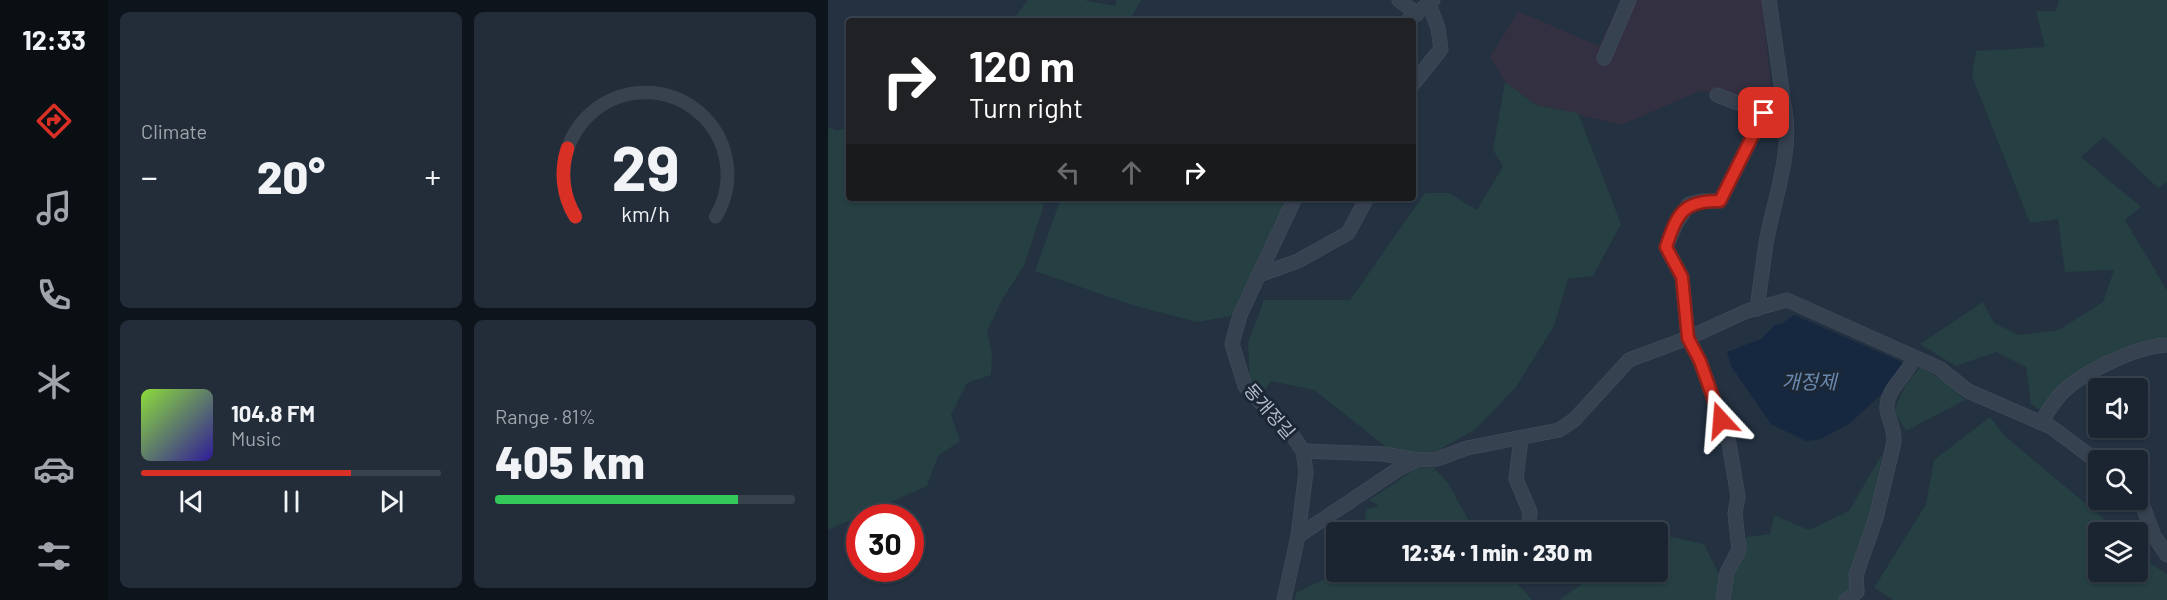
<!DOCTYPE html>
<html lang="en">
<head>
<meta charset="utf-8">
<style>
  :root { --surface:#1a2531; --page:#232d39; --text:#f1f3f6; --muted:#9fa5ab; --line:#38424d; --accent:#d93025 }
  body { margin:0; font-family:Barlow,"Noto Sans KR",sans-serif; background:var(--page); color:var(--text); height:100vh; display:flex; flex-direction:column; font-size:22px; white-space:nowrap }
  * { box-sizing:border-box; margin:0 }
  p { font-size:20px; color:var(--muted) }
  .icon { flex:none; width:33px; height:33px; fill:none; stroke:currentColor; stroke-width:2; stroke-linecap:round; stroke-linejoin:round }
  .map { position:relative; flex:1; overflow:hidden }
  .panel { display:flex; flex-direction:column; gap:12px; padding:12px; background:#0e141b; width:720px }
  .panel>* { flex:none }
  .hud { position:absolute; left:18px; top:18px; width:570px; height:183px; border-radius:6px; box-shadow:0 2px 4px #0004,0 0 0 2px var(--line); background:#202124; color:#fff; overflow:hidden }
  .fabs { position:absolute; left:1260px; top:378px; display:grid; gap:12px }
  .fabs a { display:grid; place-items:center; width:60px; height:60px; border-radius:6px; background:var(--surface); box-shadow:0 2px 4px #0004,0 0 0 2px var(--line); font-size:30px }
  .speed { position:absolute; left:18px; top:504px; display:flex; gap:12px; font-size:30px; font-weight:700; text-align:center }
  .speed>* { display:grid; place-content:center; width:78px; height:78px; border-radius:50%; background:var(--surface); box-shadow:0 2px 4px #0004,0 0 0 2px var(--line); line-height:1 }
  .speed .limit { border:9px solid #d22; background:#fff; color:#111 }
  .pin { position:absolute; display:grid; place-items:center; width:51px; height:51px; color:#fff; margin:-26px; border-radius:12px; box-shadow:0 3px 9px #0006 }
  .me { position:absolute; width:66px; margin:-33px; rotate:341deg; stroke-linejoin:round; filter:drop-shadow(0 0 4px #0008) }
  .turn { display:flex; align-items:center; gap:21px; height:126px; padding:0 24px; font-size:27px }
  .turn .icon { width:78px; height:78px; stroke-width:2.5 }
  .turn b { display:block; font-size:42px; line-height:51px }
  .lanes { display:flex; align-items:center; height:57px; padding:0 24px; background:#0003; justify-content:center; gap:30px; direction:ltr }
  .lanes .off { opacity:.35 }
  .big { font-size:45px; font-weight:800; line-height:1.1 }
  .panel .tile { flex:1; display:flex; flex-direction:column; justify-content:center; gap:9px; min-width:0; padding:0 21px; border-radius:9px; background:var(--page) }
  .panel .dial { align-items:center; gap:0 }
  .dial svg { height:156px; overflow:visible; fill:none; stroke:var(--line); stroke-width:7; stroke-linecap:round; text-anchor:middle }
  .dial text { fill:var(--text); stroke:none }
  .song { display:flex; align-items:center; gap:18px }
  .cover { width:72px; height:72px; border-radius:9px; background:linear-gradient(135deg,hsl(90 70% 55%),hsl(250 70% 35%)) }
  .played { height:6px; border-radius:3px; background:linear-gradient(90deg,var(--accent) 70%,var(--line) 70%) }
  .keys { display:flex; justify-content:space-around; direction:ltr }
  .heat { display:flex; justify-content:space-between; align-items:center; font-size:33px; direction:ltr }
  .charge { height:9px; border-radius:4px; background:linear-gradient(90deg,#34c759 81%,var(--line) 0) }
  .panel .tiles { flex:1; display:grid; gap:12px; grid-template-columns:repeat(2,1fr) }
  .trip { position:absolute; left:498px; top:522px; width:342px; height:60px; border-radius:6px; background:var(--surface); box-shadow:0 2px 4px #0004,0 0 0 2px var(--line); font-weight:800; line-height:60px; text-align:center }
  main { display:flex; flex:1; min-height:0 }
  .dock { display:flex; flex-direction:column; width:108px; justify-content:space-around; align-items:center; background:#0a0f14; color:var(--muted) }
  .dock .icon { width:42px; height:42px }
  .dock .on { color:var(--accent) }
  .dock b { font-size:27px; color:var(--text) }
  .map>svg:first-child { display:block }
  .medical { fill:#323041 }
  .green { fill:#253f42 }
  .water { fill:#152840 }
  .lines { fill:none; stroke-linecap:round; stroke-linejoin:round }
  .minor-casing { stroke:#444e5d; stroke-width:15 }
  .minor { stroke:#374251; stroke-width:14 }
  .route-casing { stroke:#8d1f18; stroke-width:15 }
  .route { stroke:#d93025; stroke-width:10 }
  .labels { text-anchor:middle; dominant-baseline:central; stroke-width:6; stroke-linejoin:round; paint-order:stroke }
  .street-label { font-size:18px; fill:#b4bdcb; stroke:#1c2736 }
  .water-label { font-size:20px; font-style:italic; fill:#6a88ad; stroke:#1c2736 }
</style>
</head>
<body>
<main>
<nav class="dock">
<b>12:33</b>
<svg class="icon on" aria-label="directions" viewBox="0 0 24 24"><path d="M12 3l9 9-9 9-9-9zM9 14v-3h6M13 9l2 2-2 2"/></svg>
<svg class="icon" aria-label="music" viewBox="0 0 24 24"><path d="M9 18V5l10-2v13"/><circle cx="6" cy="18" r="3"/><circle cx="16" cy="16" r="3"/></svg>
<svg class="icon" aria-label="phone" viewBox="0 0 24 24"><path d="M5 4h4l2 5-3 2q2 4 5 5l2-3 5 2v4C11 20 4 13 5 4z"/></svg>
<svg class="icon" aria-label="climate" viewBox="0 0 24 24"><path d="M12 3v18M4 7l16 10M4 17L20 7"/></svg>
<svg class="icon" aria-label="car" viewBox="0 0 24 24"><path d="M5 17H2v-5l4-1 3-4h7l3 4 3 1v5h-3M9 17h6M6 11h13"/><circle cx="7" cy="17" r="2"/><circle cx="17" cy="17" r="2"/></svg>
<svg class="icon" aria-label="filters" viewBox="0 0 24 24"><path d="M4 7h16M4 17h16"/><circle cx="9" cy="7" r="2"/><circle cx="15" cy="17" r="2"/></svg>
</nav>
<section class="panel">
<div class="tiles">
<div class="tile"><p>Climate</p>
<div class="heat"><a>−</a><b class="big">20°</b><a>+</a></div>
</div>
<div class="tile dial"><svg viewBox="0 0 100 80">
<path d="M14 69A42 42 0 1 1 86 69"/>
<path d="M14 69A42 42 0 0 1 10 34" stroke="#d93025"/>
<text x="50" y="56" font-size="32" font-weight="700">29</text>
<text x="50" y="72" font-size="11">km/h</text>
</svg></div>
<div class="tile">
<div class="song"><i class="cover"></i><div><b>104.8 FM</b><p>Music</p></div></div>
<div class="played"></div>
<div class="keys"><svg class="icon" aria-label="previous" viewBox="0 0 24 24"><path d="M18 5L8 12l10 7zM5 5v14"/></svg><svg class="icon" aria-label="pause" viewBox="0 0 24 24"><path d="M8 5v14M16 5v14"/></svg><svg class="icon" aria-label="next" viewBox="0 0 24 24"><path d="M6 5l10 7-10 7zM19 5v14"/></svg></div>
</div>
<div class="tile"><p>Range · 81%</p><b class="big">405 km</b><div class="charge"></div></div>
</div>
</section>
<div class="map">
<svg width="1339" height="600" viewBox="0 0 1339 600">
  <rect width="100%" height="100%" fill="#233141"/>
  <path class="medical" d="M793,0H934L945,104L872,91L794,125L708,105L677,82L662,57L690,11L771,46Z"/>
  <g class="green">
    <path d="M200,0H256L287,6L288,0H313L301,21H184Z"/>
    <path d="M1231,0H1339V182L1330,188L1276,137L1253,157L1313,207L1297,220L1339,290V338L1298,349L1213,411L1203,404L1198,367L1168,352L1128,366L1092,344L1155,302L1166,323L1191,335L1231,330L1275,302L1286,270L1237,272L1230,219L1202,223L1144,76L1148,51L1217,47L1208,11H1228Z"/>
    <path d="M677,82L708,105L750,113L793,224L765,276L740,279L726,326L688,387L648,429L609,451L567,454L486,390L443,381L437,390L422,384L420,343L436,300H522L597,193H621L649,210L675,166L665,150Z"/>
    <path d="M21,126V198H215V208L196,266L175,298L159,331L164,353L163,375L139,383L123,415L132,441L110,456L99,486L0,530V127L9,131Z"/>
    <path d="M233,198H455V209L403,316L369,322L304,305L207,271Z"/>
    <path d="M1092,367L1118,382L1137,400L1078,431L1066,411L1076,388Z"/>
    <path d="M1162,417L1178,437L1287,528L1289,532H1270V572H1310V563L1323,564L1339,574V600H1066L1046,588L1098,504L1106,460Z"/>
    <path d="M1054,454L1036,577L1015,600H731L771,572H830V534L876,544L892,576L919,537L942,534L946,515L981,530L1021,511Z"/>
    <path d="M605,467L620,483L647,532H536L538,509L552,506L541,500L587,469Z"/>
    <path d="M512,572L522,580L534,572H679L704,600H466L469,592Z"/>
  </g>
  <path class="water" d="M966,315L1078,364L1059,389L1022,423L993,439L978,441L943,424L903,366L899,352L933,339L947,325L953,324Z"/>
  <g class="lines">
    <defs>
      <g id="minor">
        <path d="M571,0L589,14"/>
        <path d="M579,21L605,0"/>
        <path d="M776,58L801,0"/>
        <path d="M585,84L613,49L610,28L601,4"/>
        <path d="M889,95L936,113L956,105L941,0"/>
        <path d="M431,275L470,261L520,233L539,198"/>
        <path d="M929,309C932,287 935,265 938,243C946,199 966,149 956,105"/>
        <path d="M1213,422C1219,413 1225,403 1232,395C1252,373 1309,346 1339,345"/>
        <path d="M693,439L688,479L702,512L700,530"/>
        <path d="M475,451L555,454L589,460"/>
        <path d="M1310,493L1326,536L1339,555"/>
        <path d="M470,536L572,468L589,460L609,459L639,448L731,430L746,420L801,360L860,338L854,277L838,247L849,222L861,204L873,201H892L936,113"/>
        <path d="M456,600L470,536L478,472L475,451L465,436L417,386L404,344L412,315L467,198"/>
        <path d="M895,600L899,572L911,550L907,513L910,497L901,443L872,361L860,338L919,311L959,300L1111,368L1140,391L1223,427L1270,462"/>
        <path d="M1018,600L1029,592L1028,575L1048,518L1066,442C1067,426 1058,417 1059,406C1060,387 1080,375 1086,357"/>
      </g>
    </defs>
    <use href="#minor" class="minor-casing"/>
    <use href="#minor" class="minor"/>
  </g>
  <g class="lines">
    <defs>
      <path id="route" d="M893,420L872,361L860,338L854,277L838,247C849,214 855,200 892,201L936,113"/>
    </defs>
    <use href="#route" class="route-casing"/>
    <use href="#route" class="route"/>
  </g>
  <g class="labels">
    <g class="street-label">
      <text transform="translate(442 411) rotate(49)">동개정길</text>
    </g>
    <g class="water-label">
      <text x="981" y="381">개정제</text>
    </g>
  </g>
</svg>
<div class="fabs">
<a><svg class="icon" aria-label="sound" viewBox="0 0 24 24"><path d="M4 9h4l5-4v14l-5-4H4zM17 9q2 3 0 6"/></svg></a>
<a><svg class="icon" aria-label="search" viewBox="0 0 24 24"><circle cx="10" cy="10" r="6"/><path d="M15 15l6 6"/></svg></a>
<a><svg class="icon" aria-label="layers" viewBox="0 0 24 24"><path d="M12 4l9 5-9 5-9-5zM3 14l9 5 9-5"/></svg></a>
</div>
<div class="speed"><div class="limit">30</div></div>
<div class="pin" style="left:936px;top:113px;background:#d93025"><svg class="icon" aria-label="arrive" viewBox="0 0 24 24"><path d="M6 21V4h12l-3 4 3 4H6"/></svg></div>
<svg class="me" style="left:893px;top:420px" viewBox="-20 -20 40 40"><path d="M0-17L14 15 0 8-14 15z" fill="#d93025" stroke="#fff" stroke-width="4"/></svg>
<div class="trip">12:34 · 1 min · 230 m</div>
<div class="hud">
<div class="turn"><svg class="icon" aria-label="right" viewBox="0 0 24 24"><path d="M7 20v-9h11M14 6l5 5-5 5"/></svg><div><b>120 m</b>Turn right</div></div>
<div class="lanes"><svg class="icon off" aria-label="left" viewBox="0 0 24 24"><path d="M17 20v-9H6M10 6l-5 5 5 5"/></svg><svg class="icon off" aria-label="ahead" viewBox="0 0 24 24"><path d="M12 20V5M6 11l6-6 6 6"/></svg><svg class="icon" aria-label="right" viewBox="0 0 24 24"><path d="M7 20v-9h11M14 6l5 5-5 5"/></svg></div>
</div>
</div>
</main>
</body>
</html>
